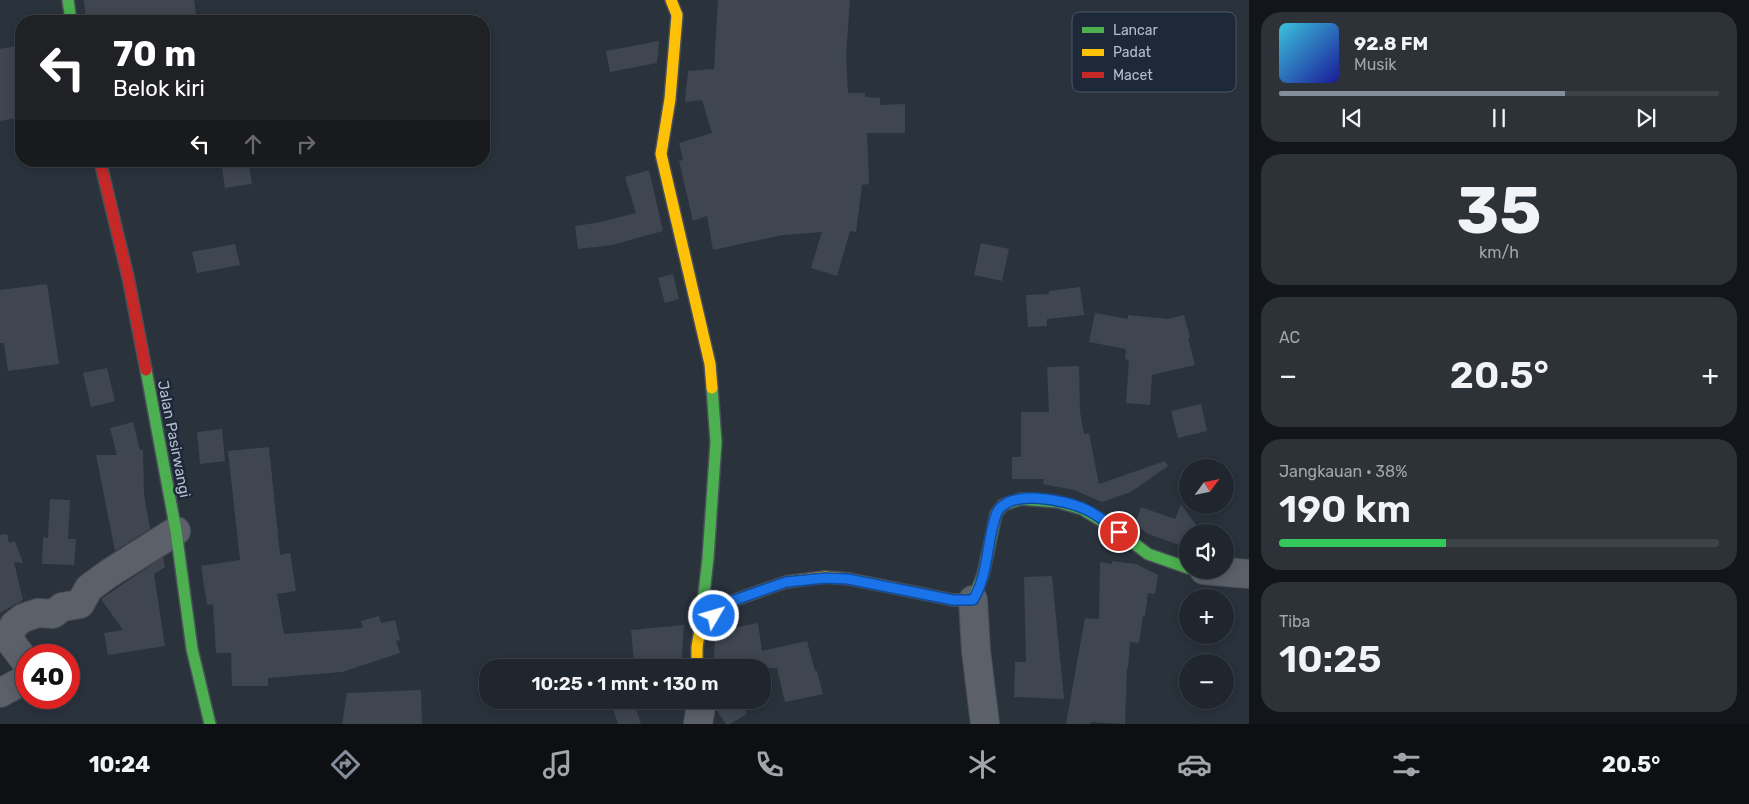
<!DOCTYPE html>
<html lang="id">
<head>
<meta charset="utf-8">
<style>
  :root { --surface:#20262d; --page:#2d3239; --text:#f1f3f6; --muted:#a2a5aa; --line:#3d4349; --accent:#848d9a }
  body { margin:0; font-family:Rubik,sans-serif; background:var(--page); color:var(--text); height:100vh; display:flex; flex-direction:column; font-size:19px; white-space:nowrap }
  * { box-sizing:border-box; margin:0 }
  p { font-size:16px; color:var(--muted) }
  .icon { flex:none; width:28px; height:28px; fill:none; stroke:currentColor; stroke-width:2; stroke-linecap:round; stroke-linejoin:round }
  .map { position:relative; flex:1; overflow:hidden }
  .sheet { display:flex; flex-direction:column; gap:12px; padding:12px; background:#121519; width:500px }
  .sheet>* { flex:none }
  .banner { position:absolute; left:15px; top:15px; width:475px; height:152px; border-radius:20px; box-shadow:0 2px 12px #0003,0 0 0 1px var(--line); background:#202124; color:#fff; overflow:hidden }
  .needle { width:32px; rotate:57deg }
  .fabs { position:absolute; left:1179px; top:459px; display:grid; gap:10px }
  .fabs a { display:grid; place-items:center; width:55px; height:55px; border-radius:50%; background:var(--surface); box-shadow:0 2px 12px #0003,0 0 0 1px var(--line); font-size:25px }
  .speed { position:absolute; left:15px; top:644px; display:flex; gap:10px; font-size:25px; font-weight:700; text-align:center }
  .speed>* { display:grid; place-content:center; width:65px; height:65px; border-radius:50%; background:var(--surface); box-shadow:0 2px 12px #0003,0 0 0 1px var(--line); line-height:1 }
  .speed .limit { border:8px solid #d22; background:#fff; color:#111 }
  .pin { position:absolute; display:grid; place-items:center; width:42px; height:42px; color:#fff; margin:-21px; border:2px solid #fff; border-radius:50%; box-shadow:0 1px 5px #0007 }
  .me { position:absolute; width:55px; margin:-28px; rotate:52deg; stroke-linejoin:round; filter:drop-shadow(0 0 4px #0008) }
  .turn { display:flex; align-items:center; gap:18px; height:105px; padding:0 15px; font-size:22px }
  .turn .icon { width:65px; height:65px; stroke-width:2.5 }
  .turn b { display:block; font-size:35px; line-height:42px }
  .lanes { display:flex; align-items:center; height:48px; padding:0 15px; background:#0003; justify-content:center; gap:25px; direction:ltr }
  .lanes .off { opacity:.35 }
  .big { font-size:38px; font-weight:600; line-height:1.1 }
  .sheet .tile { flex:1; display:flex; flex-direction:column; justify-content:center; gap:8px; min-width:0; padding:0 18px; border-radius:20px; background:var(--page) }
  .sheet .dial { align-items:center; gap:0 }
  .dial b { font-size:65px; line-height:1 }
  .song { display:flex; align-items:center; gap:15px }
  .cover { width:60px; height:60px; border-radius:8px; background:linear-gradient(135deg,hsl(190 70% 55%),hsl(240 70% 35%)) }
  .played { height:5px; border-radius:2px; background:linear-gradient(90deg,var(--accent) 65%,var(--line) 65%) }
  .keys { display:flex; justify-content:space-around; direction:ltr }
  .heat { display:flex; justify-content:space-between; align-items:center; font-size:28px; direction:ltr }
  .charge { height:8px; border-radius:4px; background:linear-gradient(90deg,#34c759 38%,var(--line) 0) }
  .trip { position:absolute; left:479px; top:659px; width:292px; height:50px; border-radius:20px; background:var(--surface); box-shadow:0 2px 12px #0003,0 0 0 1px var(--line); font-weight:600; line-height:50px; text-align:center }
  .dock { display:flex; height:80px; justify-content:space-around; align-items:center; background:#0d0f12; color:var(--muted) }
  .dock .icon { width:35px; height:35px }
  .dock .on { color:var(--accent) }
  .dock b { font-size:22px; color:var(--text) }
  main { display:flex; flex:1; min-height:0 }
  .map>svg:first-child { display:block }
  .building { fill:#3f4650 }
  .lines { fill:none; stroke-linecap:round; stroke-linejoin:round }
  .street-casing { stroke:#494f58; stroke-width:30 }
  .fast-casing { stroke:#494f58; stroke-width:14 }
  .slow-casing { stroke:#494f58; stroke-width:14 }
  .jam-casing { stroke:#494f58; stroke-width:14 }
  .street { stroke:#5c6169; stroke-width:28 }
  .fast { stroke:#4caf50; stroke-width:11 }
  .slow { stroke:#ffc107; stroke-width:11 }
  .jam { stroke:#c62828; stroke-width:11 }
  .route-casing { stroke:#114b97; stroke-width:12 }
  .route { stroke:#1a73e8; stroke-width:9 }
  .labels { text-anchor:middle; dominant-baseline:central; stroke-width:5; stroke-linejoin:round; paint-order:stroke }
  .street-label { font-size:15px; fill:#b5becd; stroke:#1d2838 }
  .key { fill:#1d2838; stroke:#4b5565; stroke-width:1 }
  .key-label { font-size:14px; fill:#b5becd }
</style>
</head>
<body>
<main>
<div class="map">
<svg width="1249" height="724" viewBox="0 0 1249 724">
  <rect width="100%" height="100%" fill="#2a323c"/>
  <g class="building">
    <path d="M84,0H194L197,21H86Z"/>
    <path d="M718,0H850L846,54L848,93H865V97L880,98V105L905,104V133H867L869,184L862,185L856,232L850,231L837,276L811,268L822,232L783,235L713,250L707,216L693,221L679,161L683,159L679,143L712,133L702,100L685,102L688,71L714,69Z"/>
    <path d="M659,41L657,63L610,72L606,51Z"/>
    <path d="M21,45V117L0,121V49Z"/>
    <path d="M221,161H248L252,184L225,188Z"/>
    <path d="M649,170L663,231L612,245L578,249L575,226L601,222L636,213L625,177Z"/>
    <path d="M981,243L1009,249L1002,281L974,275Z"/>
    <path d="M235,244L240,265L197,273L192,252Z"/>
    <path d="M673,274L679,299L665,303L658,278Z"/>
    <path d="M47,284L59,364L8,371L4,343H0V290Z"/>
    <path d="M1080,287L1084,315L1047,319V326L1028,327L1026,295L1049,294V291Z"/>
    <path d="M1095,313L1128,319V315L1168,319L1184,315L1190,337L1188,338L1195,365L1152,375L1150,405L1126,403L1129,360L1125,359L1126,349L1089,342Z"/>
    <path d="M1079,366L1080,412L1084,434L1089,433L1099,484L1165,461L1168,466L1131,492L1102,502L1074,490L1043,484L1044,479H1012V457H1021V412H1049L1047,367Z"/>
    <path d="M107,368L115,401L91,407L83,373Z"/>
    <path d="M1201,404L1207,431L1178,438L1171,411Z"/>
    <path d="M133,422L140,450H143L144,494L150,529L115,551L96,455H117L110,428Z"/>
    <path d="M222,429L225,461L200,464L197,432Z"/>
    <path d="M269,447L280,555L290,553L296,591L277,594L284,634L363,628L361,621L379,616L381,623L395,620L400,640L396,641L400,653L342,672L268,678V686H232L231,653H216L213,604L207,605L201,566L240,560L228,451Z"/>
    <path d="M50,499L70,500L68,539H76L74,565L42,564L43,537L48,538Z"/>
    <path d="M1181,504L1201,532H1188V548L1148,534L1135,524L1141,507L1175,519Z"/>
    <path d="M7,534L9,543L15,541L23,563L14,562L23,600L0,613V535Z"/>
    <path d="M163,557L165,567L154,574L165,646L108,655L104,633L123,630L101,599Z"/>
    <path d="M1112,561L1136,564L1158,575L1155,594L1148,593L1145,616H1143L1139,643L1130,642L1128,668H1127L1125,724L1091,722L1090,724H1066L1085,618L1099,619L1100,562L1112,564Z"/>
    <path d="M1052,576L1064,699L1014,697L1015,662H1026L1024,577Z"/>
    <path d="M758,623L762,651L807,641L815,671H817L823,694L785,702L777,669L779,668H713L715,637L722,630Z"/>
    <path d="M684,625L681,668H646L645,661L634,662L631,630Z"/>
    <path d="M421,690L422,724H342L347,693Z"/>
    <path d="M610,700H633L641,724H618Z"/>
    <path d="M725,700H739L747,714L730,724H726L716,709L717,705Z"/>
  </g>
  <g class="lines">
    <defs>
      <g id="street">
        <path d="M1204,570L1249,574"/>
        <path d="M973,600L976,651L985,724"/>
        <path d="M26,662L13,645L9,636L14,625L23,618L38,613L53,614L62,607L80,604L89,588L108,574L176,531"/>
        <path d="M0,693L26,679"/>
        <path d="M698,724L702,700"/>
      </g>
      <g id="fast">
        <path d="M68,0L71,21"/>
        <path d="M146,370L176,531L192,649L210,724"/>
        <path d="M894,588L953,600H973L983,575L996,514L1003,505L1021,499L1058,502L1082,509L1115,529L1148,554L1188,568"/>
        <path d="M700,629L708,558L716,442L712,388"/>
      </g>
      <g id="slow">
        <path d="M671,0L677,15L670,99L661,154L710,364L712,388"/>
        <path d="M697,668V647L700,629L729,602L786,582L825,577L849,579L894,588"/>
      </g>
      <path id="jam" d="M100,161L128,277L146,370"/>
    </defs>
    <use href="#street" class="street-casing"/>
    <use href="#fast" class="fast-casing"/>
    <use href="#slow" class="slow-casing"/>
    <use href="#jam" class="jam-casing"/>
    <use href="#street" class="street"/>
    <use href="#fast" class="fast"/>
    <use href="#slow" class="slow"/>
    <use href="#jam" class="jam"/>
  </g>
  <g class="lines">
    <defs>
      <path id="route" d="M714,616L729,602L786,582L825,578L848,579L953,600H973C989,574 986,543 996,515C1006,487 1067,500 1087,510C1099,516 1109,524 1119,532"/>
    </defs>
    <use href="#route" class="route-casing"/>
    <use href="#route" class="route"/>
  </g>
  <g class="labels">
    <g class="street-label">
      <text transform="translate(174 439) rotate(79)">Jalan Pasirwangi</text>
    </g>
  </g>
  <rect x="1072" y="12" width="164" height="80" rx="8" class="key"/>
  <rect x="1082" y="27" width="22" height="6" fill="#4caf50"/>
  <rect x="1082" y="49" width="22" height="7" fill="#ffc107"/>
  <rect x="1082" y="72" width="22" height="6" fill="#c62828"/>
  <g class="key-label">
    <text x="1113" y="35">Lancar</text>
    <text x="1113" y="57">Padat</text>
    <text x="1113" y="80">Macet</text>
  </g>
</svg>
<div class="fabs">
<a><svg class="needle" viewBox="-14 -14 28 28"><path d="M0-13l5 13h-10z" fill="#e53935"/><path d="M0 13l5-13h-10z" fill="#a2a5aa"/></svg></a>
<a><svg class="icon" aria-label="sound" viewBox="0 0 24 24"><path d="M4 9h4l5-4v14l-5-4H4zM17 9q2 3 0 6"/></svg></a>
<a>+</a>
<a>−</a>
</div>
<div class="speed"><div class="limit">40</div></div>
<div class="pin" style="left:1119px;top:532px;background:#d93025"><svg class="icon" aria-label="arrive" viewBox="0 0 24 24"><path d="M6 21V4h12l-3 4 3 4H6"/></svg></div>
<svg class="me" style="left:714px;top:616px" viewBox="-20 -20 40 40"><circle r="17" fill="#1a73e8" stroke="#fff" stroke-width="3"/><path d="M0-11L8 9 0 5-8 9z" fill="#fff"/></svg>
<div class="trip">10:25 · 1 mnt · 130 m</div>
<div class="banner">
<div class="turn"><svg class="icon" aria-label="left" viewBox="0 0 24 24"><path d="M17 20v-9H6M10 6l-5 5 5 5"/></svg><div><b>70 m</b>Belok kiri</div></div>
<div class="lanes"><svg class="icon" aria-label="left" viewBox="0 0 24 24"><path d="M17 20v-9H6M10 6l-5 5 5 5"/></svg><svg class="icon off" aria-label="ahead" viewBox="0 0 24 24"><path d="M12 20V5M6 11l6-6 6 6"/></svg><svg class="icon off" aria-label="right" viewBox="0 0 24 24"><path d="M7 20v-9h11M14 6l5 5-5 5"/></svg></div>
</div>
</div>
<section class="sheet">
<div class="tile">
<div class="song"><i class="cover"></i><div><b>92.8 FM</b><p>Musik</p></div></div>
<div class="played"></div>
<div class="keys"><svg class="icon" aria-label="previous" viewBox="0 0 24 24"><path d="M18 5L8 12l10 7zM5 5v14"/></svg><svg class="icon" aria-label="pause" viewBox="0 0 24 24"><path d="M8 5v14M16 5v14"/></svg><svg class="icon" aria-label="next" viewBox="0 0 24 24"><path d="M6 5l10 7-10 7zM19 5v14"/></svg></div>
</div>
<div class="tile dial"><b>35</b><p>km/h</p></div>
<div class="tile"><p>AC</p>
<div class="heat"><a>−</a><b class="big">20.5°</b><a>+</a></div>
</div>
<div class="tile"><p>Jangkauan · 38%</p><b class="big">190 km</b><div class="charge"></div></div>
<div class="tile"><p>Tiba</p><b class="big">10:25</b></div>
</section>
</main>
<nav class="dock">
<b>10:24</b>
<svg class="icon on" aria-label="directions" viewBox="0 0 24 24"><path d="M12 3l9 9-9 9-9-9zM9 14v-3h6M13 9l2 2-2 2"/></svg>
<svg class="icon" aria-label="music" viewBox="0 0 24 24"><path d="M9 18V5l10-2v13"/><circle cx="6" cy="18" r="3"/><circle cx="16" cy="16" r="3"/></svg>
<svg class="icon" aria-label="phone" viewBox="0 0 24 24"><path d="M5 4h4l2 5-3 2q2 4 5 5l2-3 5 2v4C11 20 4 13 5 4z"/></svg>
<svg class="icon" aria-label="climate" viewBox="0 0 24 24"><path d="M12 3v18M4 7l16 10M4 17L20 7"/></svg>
<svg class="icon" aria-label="car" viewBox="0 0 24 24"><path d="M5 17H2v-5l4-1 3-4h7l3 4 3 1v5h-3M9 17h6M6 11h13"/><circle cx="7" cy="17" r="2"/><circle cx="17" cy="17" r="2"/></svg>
<svg class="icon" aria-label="filters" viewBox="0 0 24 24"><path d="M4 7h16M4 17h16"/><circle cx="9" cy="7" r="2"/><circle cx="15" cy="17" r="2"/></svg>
<b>20.5°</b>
</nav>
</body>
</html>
